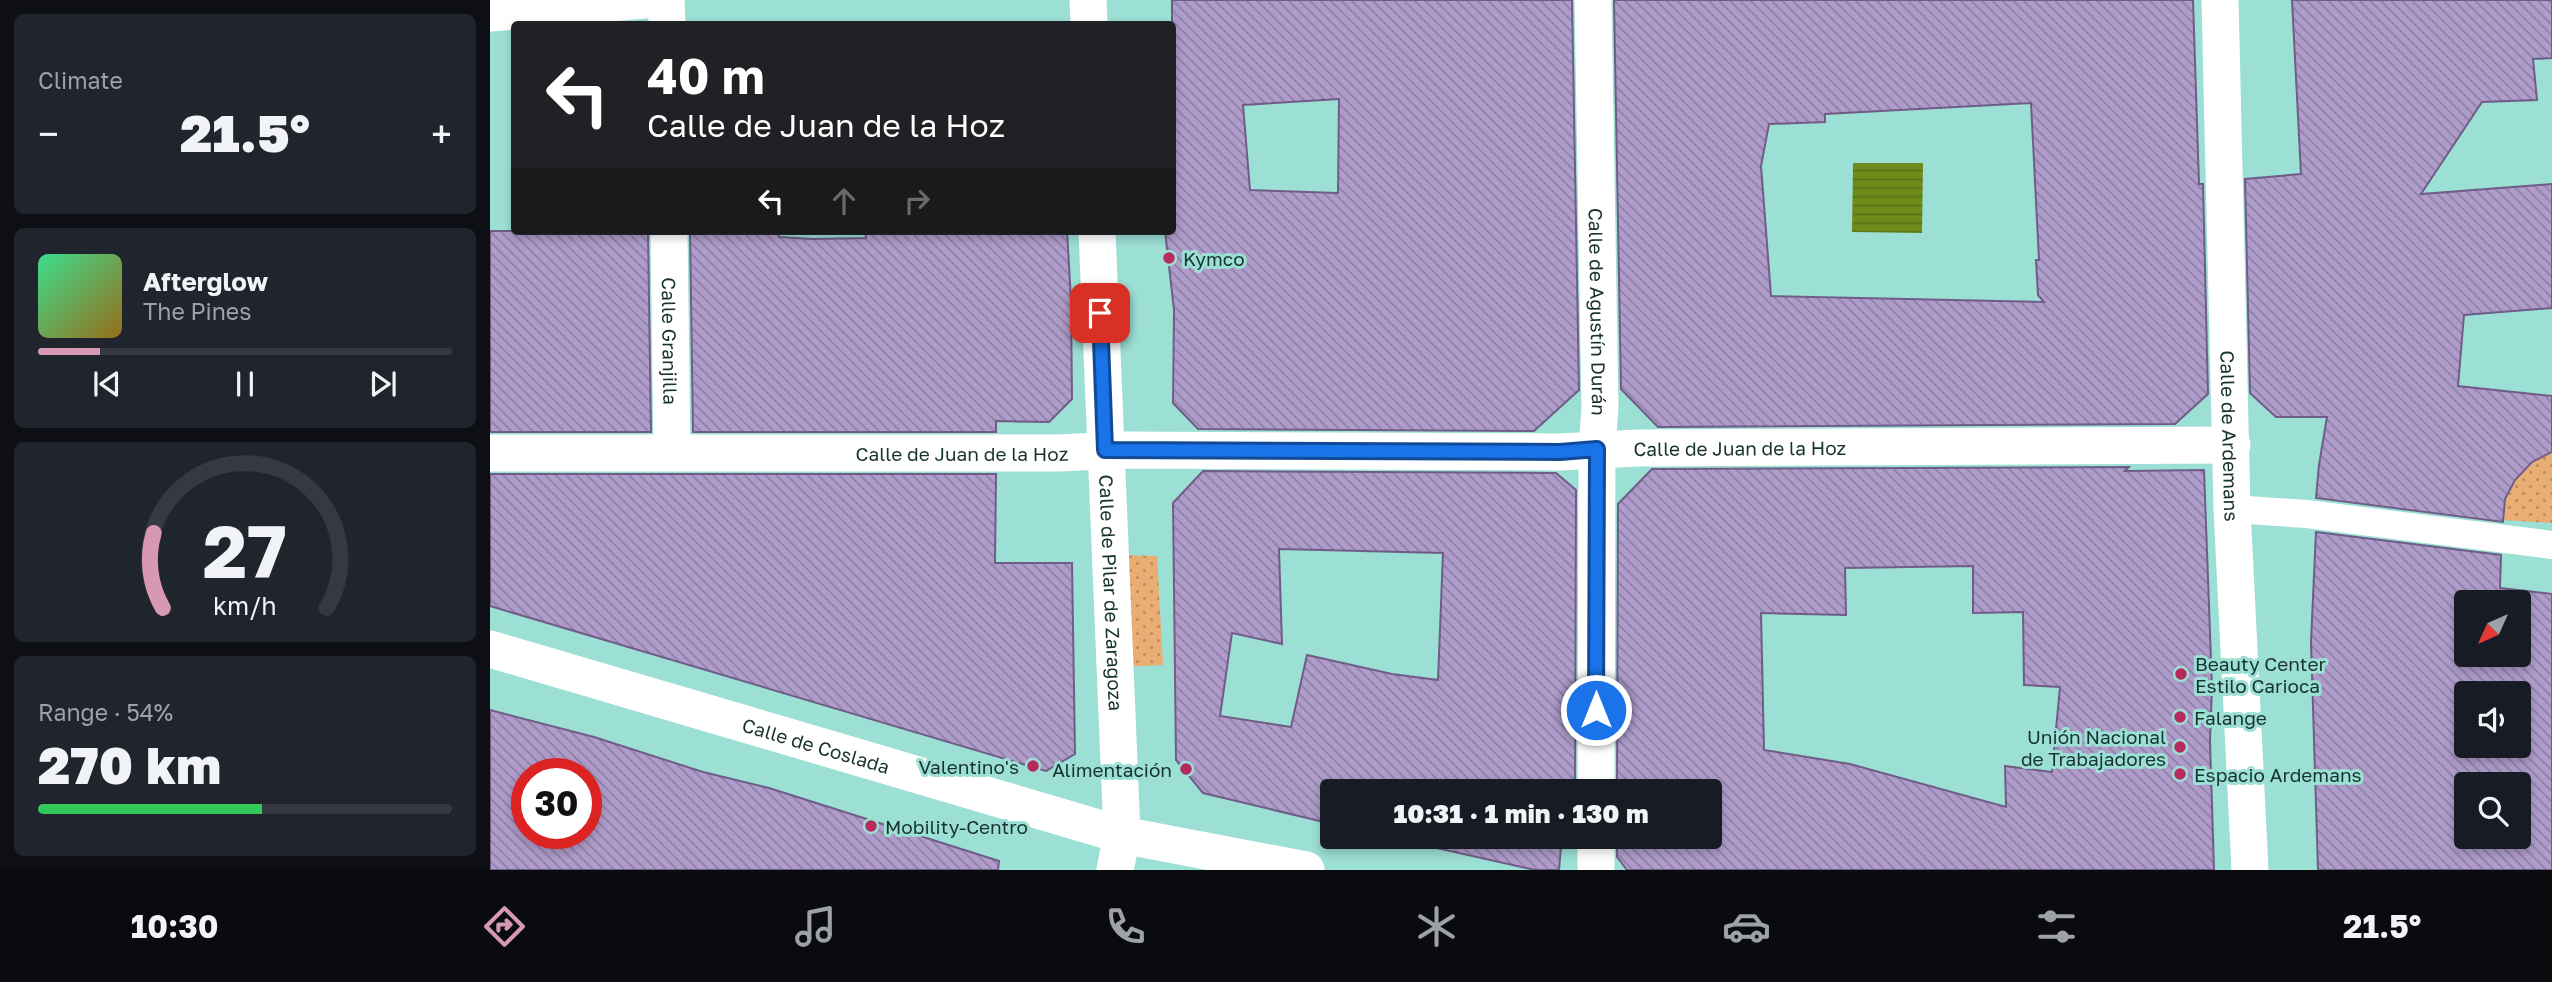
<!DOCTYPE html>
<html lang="en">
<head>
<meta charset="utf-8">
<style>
  :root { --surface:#171b24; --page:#20242c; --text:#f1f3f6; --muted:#9ea1a6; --line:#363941; --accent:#d799b2 }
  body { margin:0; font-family:"Golos Text",sans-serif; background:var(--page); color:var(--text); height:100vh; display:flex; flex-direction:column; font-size:26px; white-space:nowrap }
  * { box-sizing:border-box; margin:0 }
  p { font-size:23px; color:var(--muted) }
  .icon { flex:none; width:38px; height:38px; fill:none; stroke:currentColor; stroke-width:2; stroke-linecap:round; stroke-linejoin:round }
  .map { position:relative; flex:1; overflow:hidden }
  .side { display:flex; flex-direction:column; gap:14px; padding:14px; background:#0d0f14; width:490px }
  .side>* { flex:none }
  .hud { position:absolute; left:21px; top:21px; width:665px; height:214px; border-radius:7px; box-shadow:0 4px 10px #0003; background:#202124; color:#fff; overflow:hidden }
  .needle { width:46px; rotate:225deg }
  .buttons { position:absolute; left:1964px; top:590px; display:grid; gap:14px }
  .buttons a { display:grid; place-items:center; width:77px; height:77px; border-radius:7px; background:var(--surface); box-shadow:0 4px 10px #0003; font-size:35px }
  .speed { position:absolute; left:21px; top:758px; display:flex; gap:14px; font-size:35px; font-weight:700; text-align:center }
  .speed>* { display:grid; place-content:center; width:91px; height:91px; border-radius:50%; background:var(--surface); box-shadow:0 4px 10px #0003; line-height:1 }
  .speed .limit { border:10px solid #d22; background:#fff; color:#111 }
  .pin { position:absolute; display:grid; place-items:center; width:60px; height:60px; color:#fff; margin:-30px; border-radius:14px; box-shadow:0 4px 10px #0006 }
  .me { position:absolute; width:77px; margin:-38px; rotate:0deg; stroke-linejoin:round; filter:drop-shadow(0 0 5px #0008) }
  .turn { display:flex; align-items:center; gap:24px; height:147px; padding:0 21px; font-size:32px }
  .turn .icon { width:91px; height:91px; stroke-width:2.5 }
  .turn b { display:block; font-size:49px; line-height:60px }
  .lanes { display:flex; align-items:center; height:66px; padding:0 21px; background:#0003; justify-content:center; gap:35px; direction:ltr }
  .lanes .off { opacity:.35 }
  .big { font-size:52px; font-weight:800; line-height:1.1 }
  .side .widget { flex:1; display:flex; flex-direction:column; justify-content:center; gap:10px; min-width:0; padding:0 24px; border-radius:10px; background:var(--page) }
  .side .dial { align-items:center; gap:0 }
  .dial svg { height:182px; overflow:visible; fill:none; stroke:var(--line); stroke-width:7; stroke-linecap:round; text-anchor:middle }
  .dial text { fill:var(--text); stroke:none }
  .song { display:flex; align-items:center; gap:21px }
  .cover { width:84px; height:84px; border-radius:10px; background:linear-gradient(135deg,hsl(150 70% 55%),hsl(40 70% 35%)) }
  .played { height:7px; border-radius:4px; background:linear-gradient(90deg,var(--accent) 15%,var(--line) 15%) }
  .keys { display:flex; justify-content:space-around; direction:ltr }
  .heat { display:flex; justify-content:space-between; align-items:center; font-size:38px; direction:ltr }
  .charge { height:10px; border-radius:5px; background:linear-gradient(90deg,#34c759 54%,var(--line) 0) }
  .trip { position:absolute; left:830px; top:779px; width:402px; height:70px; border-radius:7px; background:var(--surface); box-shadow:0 4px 10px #0003; font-weight:800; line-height:70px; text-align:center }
  .tabs { display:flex; height:112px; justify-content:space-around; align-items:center; background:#090b0e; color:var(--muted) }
  .tabs .icon { width:49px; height:49px }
  .tabs .active { color:var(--accent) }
  .tabs b { font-size:32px; color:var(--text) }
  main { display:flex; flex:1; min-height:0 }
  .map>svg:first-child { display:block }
  .park { fill:url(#park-dots) }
  .water { fill:url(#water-rules) }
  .building { fill:url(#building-back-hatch); stroke:#6f5d87; stroke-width:2; fill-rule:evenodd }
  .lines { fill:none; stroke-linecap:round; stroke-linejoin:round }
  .pedestrian { stroke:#fff; stroke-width:28 }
  .minor { stroke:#fff; stroke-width:37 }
  .route-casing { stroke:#114b97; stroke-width:18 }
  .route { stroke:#1a73e8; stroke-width:12 }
  .poi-dot { fill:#b72a5e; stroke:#9cdfd5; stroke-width:2.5 }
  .labels { text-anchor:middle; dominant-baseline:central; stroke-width:6; stroke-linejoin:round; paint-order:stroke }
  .poi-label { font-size:19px; fill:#18332f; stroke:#9cdfd5; text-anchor:start }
  .street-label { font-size:19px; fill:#18332f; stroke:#9cdfd5 }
</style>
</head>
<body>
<main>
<section class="side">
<div class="widget"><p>Climate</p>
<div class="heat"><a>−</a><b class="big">21.5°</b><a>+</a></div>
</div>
<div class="widget">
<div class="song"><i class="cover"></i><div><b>Afterglow</b><p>The Pines</p></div></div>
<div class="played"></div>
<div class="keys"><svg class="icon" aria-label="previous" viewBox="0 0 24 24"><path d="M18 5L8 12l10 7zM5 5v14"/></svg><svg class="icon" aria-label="pause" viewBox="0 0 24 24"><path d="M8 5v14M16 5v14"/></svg><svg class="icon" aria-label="next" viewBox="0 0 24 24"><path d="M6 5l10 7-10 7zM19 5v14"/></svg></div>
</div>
<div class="widget dial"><svg viewBox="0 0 100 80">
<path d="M14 69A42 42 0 1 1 86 69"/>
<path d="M14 69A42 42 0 0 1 10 36" stroke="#d799b2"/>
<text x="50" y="56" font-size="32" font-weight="700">27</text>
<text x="50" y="72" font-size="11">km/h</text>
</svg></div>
<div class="widget"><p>Range · 54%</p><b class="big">270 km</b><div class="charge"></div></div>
</section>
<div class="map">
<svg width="2062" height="870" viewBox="0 0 2062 870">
  <defs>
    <pattern id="park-dots" width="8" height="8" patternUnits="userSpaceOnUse" patternTransform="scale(1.75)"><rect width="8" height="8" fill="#eaae75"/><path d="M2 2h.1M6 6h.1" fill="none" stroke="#bd8e60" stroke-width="1.8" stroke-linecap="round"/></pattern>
    <pattern id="water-rules" width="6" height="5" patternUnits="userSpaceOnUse" patternTransform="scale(1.75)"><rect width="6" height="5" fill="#6f8c1b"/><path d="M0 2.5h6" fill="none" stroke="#5a7318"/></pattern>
    <pattern id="building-back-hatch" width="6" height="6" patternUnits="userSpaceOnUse" patternTransform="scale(1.75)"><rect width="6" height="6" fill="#af9cca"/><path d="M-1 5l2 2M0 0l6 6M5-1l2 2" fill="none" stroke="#8d80a4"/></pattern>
  </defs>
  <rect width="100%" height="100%" fill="#9cdfd5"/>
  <g class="park">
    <path d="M2062,452V523L2013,520C2015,487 2032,465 2062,452Z"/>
    <path d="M627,555L667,556L673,665L631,667Z"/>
  </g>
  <path class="water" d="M1363,163H1433L1432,233L1362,232Z"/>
  <g class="building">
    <path d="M682,0H1082L1089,390L1044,431L708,429L683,403L684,310L675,231H682ZM849,99L848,193L760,190L753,105Z"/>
    <path d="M1124,0H1703L1709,184H1713L1718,394L1685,424L1168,427L1131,389ZM1541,103L1549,260H1546L1548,295L1554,302L1281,296L1271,166L1279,124L1335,122V114Z"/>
    <path d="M1802,0H2062V58L2043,59L2047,100L1992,102L1931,194L2062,184V308L1974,315L1968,386L2062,396V452L2042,462L2025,480L2015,499L2013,522L1826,498L1829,465L1837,417H1786L1760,393L1755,179L1811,174Z"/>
    <path d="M0,231H158L161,432H0Z"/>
    <path d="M200,231H288L289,237L323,239L376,238L375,231H577L581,300L582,399L559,422L506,421V432H203Z"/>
    <path d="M1639,467L1635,471L1714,470L1722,687L1720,741L1724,870H1137L1127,857V836H1220V791H1127L1128,504L1162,469ZM1483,566V613L1533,612L1534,685L1570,687L1562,772L1515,766L1516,807L1360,764L1274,750L1271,613L1356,615L1355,568Z"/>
    <path d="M713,471L1066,473L1086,490L1085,791H842V824L713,793L686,760L683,503ZM789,549L953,553L948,680L902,674L817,655L801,727L730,716L742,633L792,644Z"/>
    <path d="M0,474H506L505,563H582L585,754L556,771L0,606Z"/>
    <path d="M1826,532L2011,555L2010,588L2062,594V870H1828L1821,642ZM1976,602H2028V654H1976ZM1976,693H2028V746H1976ZM1976,784H2028V836H1976Z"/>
    <path d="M0,710L104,737L213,772L279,788L509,861L508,870H0ZM37,774H96V833H37Z"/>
    <path d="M893,836H1072L1069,870H1045Z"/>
  </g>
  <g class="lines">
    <path class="pedestrian" d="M1742,509L1817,514L2062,545"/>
    <g class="minor">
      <path d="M176,0L177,24"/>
      <path d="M598,0L599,24"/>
      <path id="s1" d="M1103,0L1110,408L1107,449L1106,791"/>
      <path id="s2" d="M1730,0L1742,509L1760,870"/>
      <path d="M0,13L155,0"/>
      <path id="s3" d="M179,231L182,451"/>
      <path id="s4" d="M607,231L632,835L625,870"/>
      <path id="s5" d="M0,453H569L630,450L1070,452L1147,448L1742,445"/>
      <path id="s6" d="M0,649L632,835L816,870"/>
      <path d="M1106,870V836"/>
    </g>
  </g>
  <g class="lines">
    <defs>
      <path id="route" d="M610,313L615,450L1070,452L1107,449L1106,710"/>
    </defs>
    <use href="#route" class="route-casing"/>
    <use href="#route" class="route"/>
  </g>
  <g class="poi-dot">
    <circle cx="679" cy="258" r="7"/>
    <circle cx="1691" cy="674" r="7"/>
    <circle cx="1690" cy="717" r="7"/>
    <circle cx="1690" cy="747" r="7"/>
    <circle cx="543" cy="766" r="7"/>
    <circle cx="696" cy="769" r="7"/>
    <circle cx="1690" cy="774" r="7"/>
    <circle cx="381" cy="826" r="7"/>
  </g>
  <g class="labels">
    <g class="poi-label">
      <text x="693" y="258">Kymco</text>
      <text x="1705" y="663">Beauty Center<tspan x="1705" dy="22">Estilo Carioca</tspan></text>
      <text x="1704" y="717">Falange</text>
      <text x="1676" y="736" text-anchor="end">Unión Nacional<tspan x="1676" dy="22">de Trabajadores</tspan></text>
      <text x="529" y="766" text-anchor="end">Valentino's</text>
      <text x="682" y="769" text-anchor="end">Alimentación</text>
      <text x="1704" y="774">Espacio Ardemans</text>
      <text x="395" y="826">Mobility-Centro</text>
    </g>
    <g class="street-label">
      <text stroke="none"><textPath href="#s1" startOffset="312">Calle de Agustín Durán</textPath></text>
      <text stroke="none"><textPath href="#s3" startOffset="110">Calle Granjilla</textPath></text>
      <text stroke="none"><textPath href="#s2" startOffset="436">Calle de Ardemans</textPath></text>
      <text stroke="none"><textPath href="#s5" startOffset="1250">Calle de Juan de la Hoz</textPath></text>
      <text stroke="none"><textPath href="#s5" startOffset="472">Calle de Juan de la Hoz</textPath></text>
      <text stroke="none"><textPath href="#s4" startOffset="362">Calle de Pilar de Zaragoza</textPath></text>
      <text stroke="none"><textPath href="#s6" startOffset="340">Calle de Coslada</textPath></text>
    </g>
  </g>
</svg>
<div class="buttons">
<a><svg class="needle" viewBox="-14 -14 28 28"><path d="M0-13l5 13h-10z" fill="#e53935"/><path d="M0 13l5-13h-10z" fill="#9ea1a6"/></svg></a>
<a><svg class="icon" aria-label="sound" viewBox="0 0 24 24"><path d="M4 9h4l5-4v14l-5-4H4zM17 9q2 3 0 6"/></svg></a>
<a><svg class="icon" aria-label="search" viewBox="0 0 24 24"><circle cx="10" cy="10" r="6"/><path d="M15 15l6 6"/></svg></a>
</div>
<div class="speed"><div class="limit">30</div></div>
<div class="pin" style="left:610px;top:313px;background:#d93025"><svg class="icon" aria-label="arrive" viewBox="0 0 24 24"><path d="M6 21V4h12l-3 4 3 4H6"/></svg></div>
<svg class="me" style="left:1106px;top:710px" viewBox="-20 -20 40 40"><circle r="17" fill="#1a73e8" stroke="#fff" stroke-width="3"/><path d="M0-11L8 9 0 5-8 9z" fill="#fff"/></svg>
<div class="trip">10:31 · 1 min · 130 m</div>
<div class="hud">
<div class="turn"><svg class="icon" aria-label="left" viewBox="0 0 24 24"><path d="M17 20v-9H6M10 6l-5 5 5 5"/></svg><div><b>40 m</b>Calle de Juan de la Hoz</div></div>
<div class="lanes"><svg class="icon" aria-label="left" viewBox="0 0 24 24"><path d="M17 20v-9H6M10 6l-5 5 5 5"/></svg><svg class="icon off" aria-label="ahead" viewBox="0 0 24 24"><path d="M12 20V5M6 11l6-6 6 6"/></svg><svg class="icon off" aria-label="right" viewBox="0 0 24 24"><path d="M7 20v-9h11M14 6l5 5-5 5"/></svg></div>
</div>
</div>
</main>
<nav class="tabs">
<b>10:30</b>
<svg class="icon active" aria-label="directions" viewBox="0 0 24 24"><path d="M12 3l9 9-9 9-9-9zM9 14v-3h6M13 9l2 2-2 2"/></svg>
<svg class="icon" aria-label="music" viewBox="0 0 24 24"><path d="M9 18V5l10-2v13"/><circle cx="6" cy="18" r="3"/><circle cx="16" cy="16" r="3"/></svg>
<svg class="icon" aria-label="phone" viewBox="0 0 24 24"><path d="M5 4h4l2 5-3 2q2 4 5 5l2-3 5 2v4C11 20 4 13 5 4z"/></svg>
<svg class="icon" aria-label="climate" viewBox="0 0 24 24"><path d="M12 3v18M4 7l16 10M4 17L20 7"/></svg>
<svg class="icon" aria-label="car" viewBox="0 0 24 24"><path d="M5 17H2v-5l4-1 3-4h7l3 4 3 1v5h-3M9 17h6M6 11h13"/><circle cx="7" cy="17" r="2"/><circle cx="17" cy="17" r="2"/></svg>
<svg class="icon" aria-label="filters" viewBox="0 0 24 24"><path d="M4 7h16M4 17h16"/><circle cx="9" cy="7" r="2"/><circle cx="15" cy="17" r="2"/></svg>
<b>21.5°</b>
</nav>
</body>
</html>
